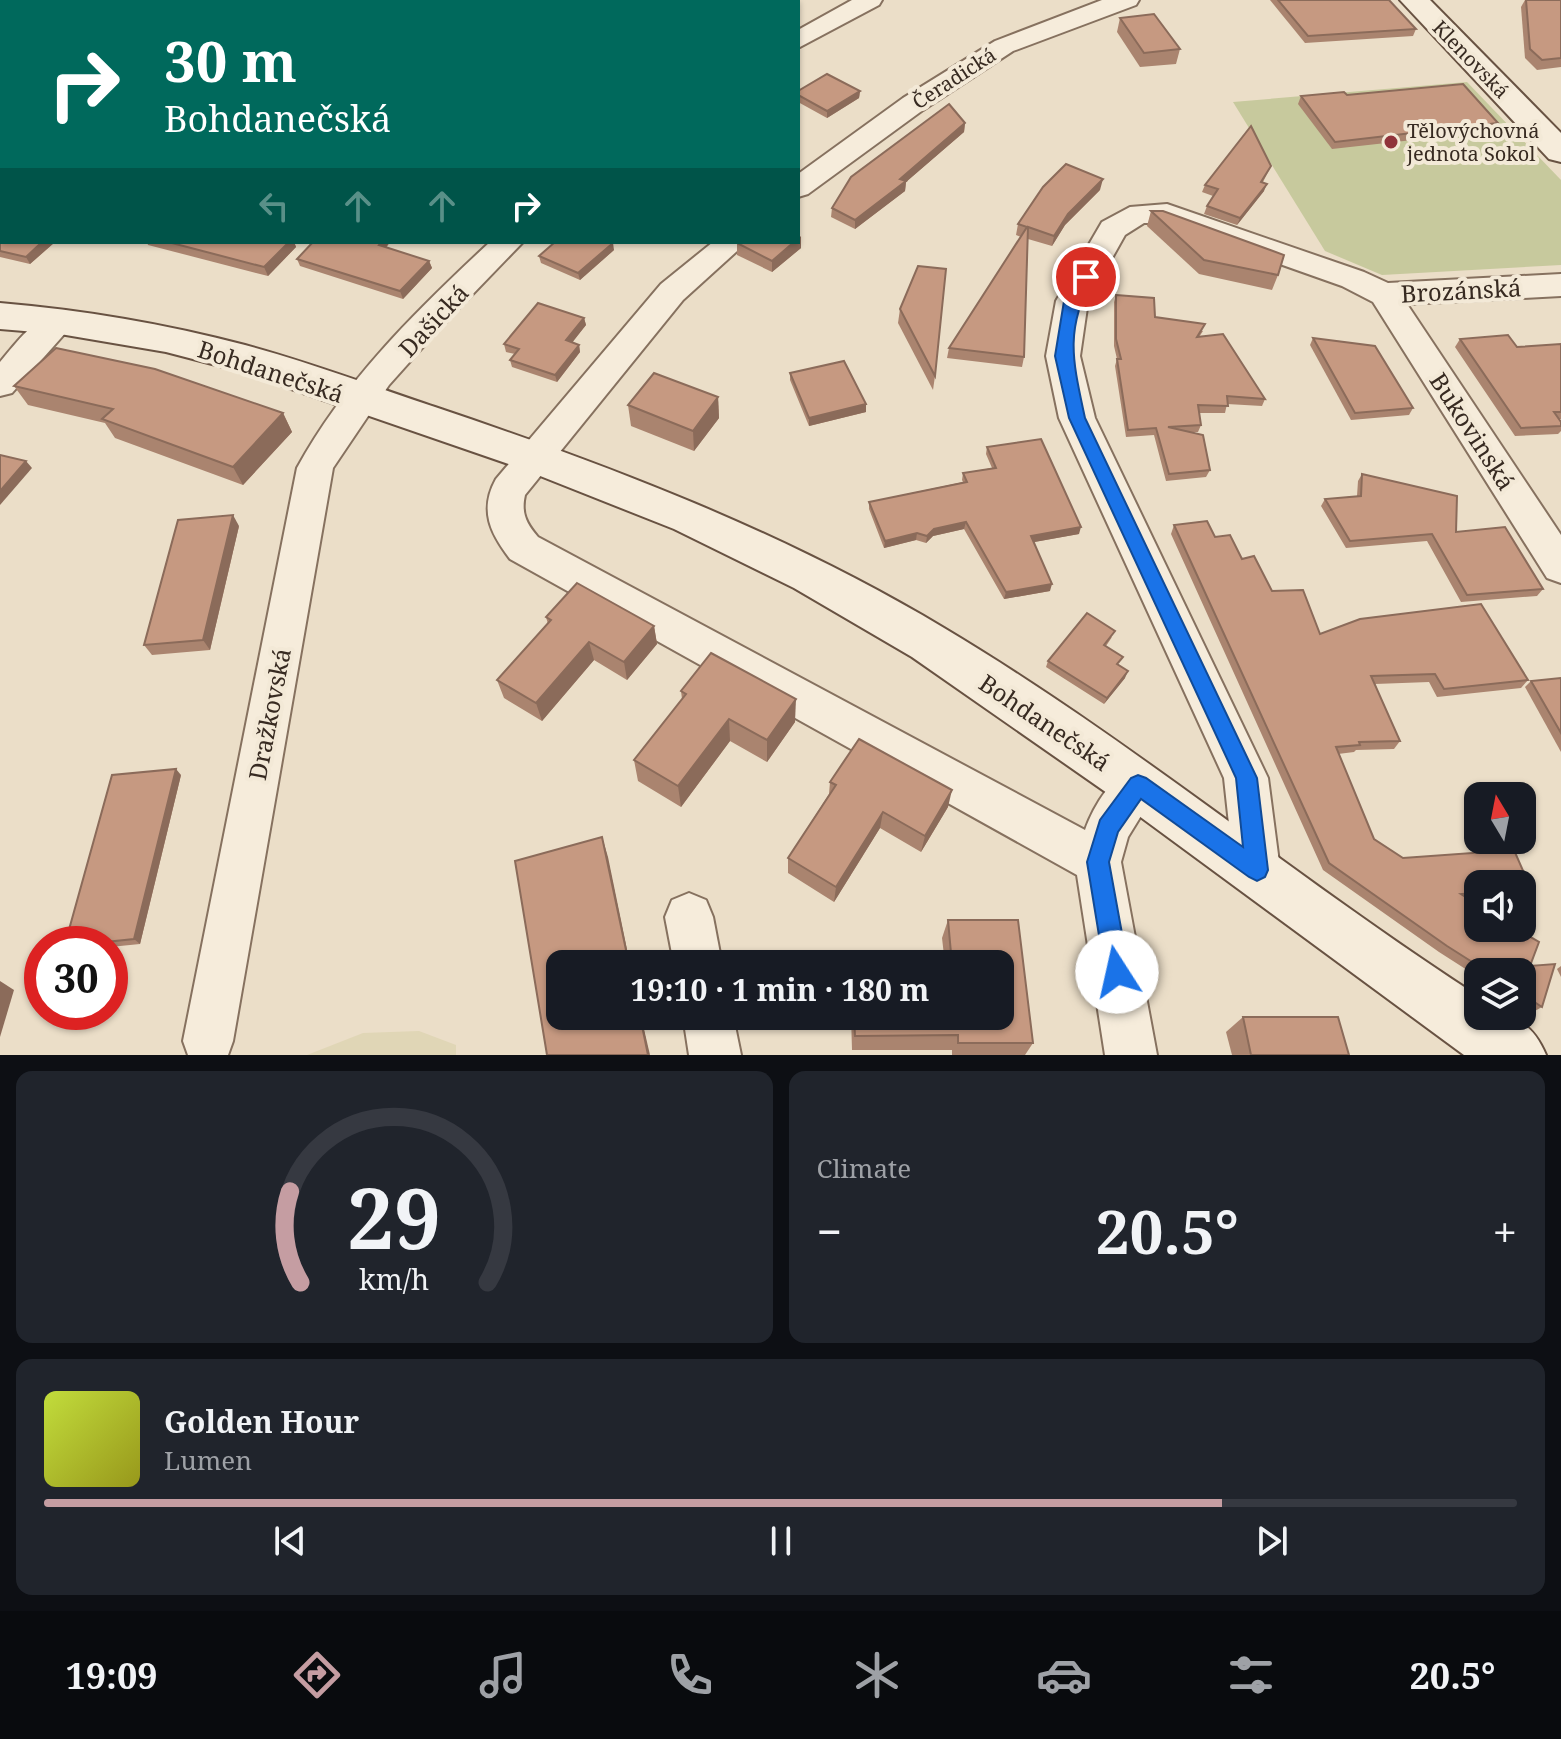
<!DOCTYPE html>
<html lang="en">
<head>
<meta charset="utf-8">
<style>
  :root { --surface:#171b24; --page:#20242c; --text:#f1f3f6; --muted:#9ea1a6; --line:#363941; --accent:#c59da2 }
  body { margin:0; font-family:"Noto Serif",serif; background:var(--page); color:var(--text); height:100vh; display:flex; flex-direction:column; font-size:30px; white-space:nowrap }
  * { box-sizing:border-box; margin:0 }
  p { font-size:26px; color:var(--muted) }
  .icon { flex:none; width:44px; height:44px; fill:none; stroke:currentColor; stroke-width:2; stroke-linecap:round; stroke-linejoin:round }
  .map { position:relative; height:1055px; overflow:hidden }
  .side { display:flex; flex-direction:column; gap:16px; padding:16px; background:#0d0f14; flex:1 }
  .side>* { flex:none }
  .banner { position:absolute; left:0px; top:0px; width:800px; height:244px; box-shadow:0 2px 6px #0004; background:#00695c; color:#fff; overflow:hidden }
  .needle { width:52px; rotate:350deg }
  .controls { position:absolute; left:1464px; top:782px; display:grid; gap:16px }
  .controls a { display:grid; place-items:center; width:72px; height:72px; border-radius:16px; background:var(--surface); box-shadow:0 2px 6px #0004; font-size:40px }
  .speed { position:absolute; left:24px; top:926px; display:flex; gap:16px; font-size:40px; font-weight:700; text-align:center }
  .speed>* { display:grid; place-content:center; width:104px; height:104px; border-radius:50%; background:var(--surface); box-shadow:0 2px 6px #0004; line-height:1 }
  .speed .limit { border:12px solid #d22; background:#fff; color:#111 }
  .pin { position:absolute; display:grid; place-items:center; width:68px; height:68px; color:#fff; margin:-34px; border:4px solid #fff; border-radius:50%; box-shadow:0 2px 8px #0007 }
  .me { position:absolute; width:88px; margin:-44px; rotate:350deg; stroke-linejoin:round; filter:drop-shadow(0 0 6px #0008) }
  .turn { display:flex; align-items:center; gap:28px; height:168px; padding:0 32px; font-size:36px }
  .turn .icon { width:104px; height:104px; stroke-width:2.5 }
  .turn b { display:block; font-size:56px; line-height:68px }
  .lanes { display:flex; align-items:center; height:76px; padding:0 32px; background:#0003; justify-content:center; gap:40px; direction:ltr }
  .lanes .off { opacity:.35 }
  .big { font-size:60px; font-weight:700; line-height:1.1 }
  .side .card { flex:1; display:flex; flex-direction:column; justify-content:center; gap:12px; min-width:0; padding:0 28px; border-radius:16px; background:var(--page) }
  .side .dial { align-items:center; gap:0 }
  .dial svg { height:208px; overflow:visible; fill:none; stroke:var(--line); stroke-width:7; stroke-linecap:round; text-anchor:middle }
  .dial text { fill:var(--text); stroke:none }
  .song { display:flex; align-items:center; gap:24px }
  .cover { width:96px; height:96px; border-radius:12px; background:linear-gradient(135deg,hsl(70 70% 55%),hsl(60 70% 35%)) }
  .played { height:8px; border-radius:4px; background:linear-gradient(90deg,var(--accent) 80%,var(--line) 80%) }
  .keys { display:flex; justify-content:space-around; direction:ltr }
  .heat { display:flex; justify-content:space-between; align-items:center; font-size:44px; direction:ltr }
  .side .tiles { flex:1; display:grid; gap:16px; grid-template-columns:1fr 1fr }
  .card:last-child { grid-column:span 2 }
  .trip { position:absolute; left:546px; top:950px; width:468px; height:80px; border-radius:16px; background:var(--surface); box-shadow:0 2px 6px #0004; font-weight:700; line-height:80px; text-align:center }
  .tabs { display:flex; height:128px; justify-content:space-around; align-items:center; background:#090b0e; color:var(--muted) }
  .tabs .icon { width:56px; height:56px }
  .tabs .active { color:var(--accent) }
  .tabs b { font-size:36px; color:var(--text) }
  .map>svg:first-child { display:block }
  .farmland { fill:#e0d6b6 }
  .green { fill:#c7c99d }
  .lines { fill:none; stroke-linecap:round; stroke-linejoin:round }
  .street-casing { stroke:#86715f; stroke-width:4 }
  .secondary-casing { stroke:#685242; stroke-width:4 }
  .street { fill:#f6ecdb; fill-rule:evenodd }
  .secondary { fill:#f6ecdb; fill-rule:evenodd }
  .wall { fill:#aa846f }
  .shaded-wall { fill:#8b6b5a }
  .building { fill:#c69981; stroke:#8b6b5a; stroke-width:2 }
  .route { fill:#1a73e8; stroke:#114b97; stroke-width:2 }
  .poi-dot { fill:#90333b; stroke:#f3e9d7; stroke-width:3 }
  .labels { text-anchor:middle; dominant-baseline:central; stroke-width:8; stroke-linejoin:round; paint-order:stroke }
  .far-street-label { font-size:20px; fill:#372a21; stroke:#f3e9d7 }
  .far-poi-label { font-size:20px; fill:#372a21; stroke:#f3e9d7; text-anchor:start }
  .street-label { font-size:24px; fill:#372a21; stroke:#f3e9d7 }
</style>
</head>
<body>
<div class="map">
<svg width="1561" height="1055" viewBox="0 0 1561 1055">
  <rect width="100%" height="100%" fill="#ebdec8"/>
  <path class="farmland" d="M419,1031L456,1045V1055H307L363,1033Z"/>
  <path class="green" d="M1467,82L1561,180V265L1382,275L1325,251L1233,102Z"/>
  <g class="lines">
    <defs>
      <g id="street">
        <path d="M579,0H603L604,2H580Z"/>
        <path d="M852,0H882L879,5L798,48V30Z"/>
        <path d="M1102,0H1139L1136,5L1013,51L923,110L808,194L798,197V174L903,98L995,41Z"/>
        <path d="M2,18V34L0,35V19Z"/>
        <path d="M0,179H2L0,199Z"/>
        <path d="M1167,204L1364,272L1388,283L1561,274V296L1407,304L1561,535V583L1547,578L1373,302L1342,286L1164,223H1144L1125,235L1088,301L1080,356L1095,418L1268,778L1280,870L1273,886L1257,893L1241,886L1234,870L1224,778L1059,418L1046,356L1056,301L1102,222L1130,207Z"/>
        <path d="M490,242H523L440,328L389,385L333,468L233,1041L228,1055H188L183,1041L297,468C345,380 417,310 490,242Z"/>
        <path d="M713,242H747L683,300L525,495C521,513 526,523 538,537L1085,830C1094,805 1113,774 1138,765L1154,771L1160,785L1128,837L1121,862L1157,1055H1105L1077,875L510,559C490,533 479,510 496,479L661,284Z"/>
        <path d="M60,310L72,313L76,321L12,393L0,396V362C17,342 35,317 60,310Z"/>
        <path d="M689,893L706,900L713,917L722,964H674L665,917L672,900Z"/>
        <path d="M683,1016H733L741,1055H689Z"/>
      </g>
      <g id="secondary">
        <path d="M1400,0H1430L1561,133V162L1549,159Z"/>
        <path d="M0,303C83,310 165,324 245,345C309,362 372,386 435,407C611,466 784,532 944,628C1130,739 1297,879 1478,996V1016C1514,1016 1531,1020 1546,1055H1464L1120,802L912,657L794,588L674,529L520,468L239,371L166,352L60,334L0,329Z"/>
      </g>
    </defs>
    <use href="#street" class="street-casing"/>
    <use href="#secondary" class="secondary-casing"/>
    <use href="#street" class="street"/>
    <use href="#secondary" class="secondary"/>
  </g>
  <g class="wall">
    <path d="M1270,0H1389L1416,29L1413,36L1305,43Z"/>
    <path d="M1525,0H1561V67L1537,70L1525,58L1521,7Z"/>
    <path d="M1120,18L1180,49L1176,64L1140,67L1117,32Z"/>
    <path d="M798,91H860L859,98L827,118L798,102Z"/>
    <path d="M1347,95L1498,123L1494,131L1332,149L1298,104L1301,96Z"/>
    <path d="M965,123L964,132L906,182L905,191L855,229L831,217L832,208Z"/>
    <path d="M1271,166L1263,182L1264,191L1237,225L1204,214L1207,206L1213,196L1202,192L1205,185Z"/>
    <path d="M1100,190L1065,225L1052,246L1028,239L1024,357L1022,367L947,358L949,348L1021,237L1016,235L1018,224Z"/>
    <path d="M1151,211L1278,275L1272,290L1199,274L1147,226Z"/>
    <path d="M0,229L2,242H55L30,264L0,257Z"/>
    <path d="M147,242H294L296,247L268,276L148,245Z"/>
    <path d="M390,242L386,248L429,261L432,268L403,299L300,266L297,259Z"/>
    <path d="M737,243L801,248L772,272L737,255Z"/>
    <path d="M614,250L580,280L541,263L539,256Z"/>
    <path d="M1116,295L1155,317L1203,331L1199,337L1265,399L1262,406L1227,404L1225,413H1199L1201,425L1198,432H1191L1210,470L1206,477L1166,481L1154,435L1126,437L1115,366L1117,359L1114,346V302Z"/>
    <path d="M900,309L935,376L933,390L898,323Z"/>
    <path d="M584,318L586,325L572,342L579,345L580,352L557,382L512,367L510,360L515,354L506,352L504,344Z"/>
    <path d="M1313,338L1413,408L1409,415L1351,420L1310,345Z"/>
    <path d="M1460,339L1517,347L1561,344V419H1559L1561,422V431L1558,434L1515,436L1455,347Z"/>
    <path d="M790,373L866,412L809,426L790,380Z"/>
    <path d="M14,386L283,413L292,432L243,485L115,438L105,423L28,405Z"/>
    <path d="M718,397L719,418L694,451L631,426L628,405Z"/>
    <path d="M987,447L1079,534L1034,542L1050,591L1004,599L964,529L933,536L926,543L916,540L884,548L869,509V502L963,482L962,480L963,473L992,468L986,454Z"/>
    <path d="M1362,474L1456,532L1543,589L1537,596L1461,602L1427,541L1346,548L1321,506L1325,499L1357,496L1358,481Z"/>
    <path d="M1207,521L1215,537L1230,535L1242,559L1254,556L1272,591L1303,590L1320,634L1360,619L1481,604L1528,680L1521,688L1437,697L1429,682L1375,684L1400,741L1394,749L1356,750L1354,752L1338,754L1374,839L1403,858L1514,850L1531,889L1522,895V884H1478V899H1469L1478,905V928H1515L1539,942L1530,966L1555,964L1542,1007L1533,1012L1522,1005V972H1478V977L1439,952L1323,870L1171,534L1174,525Z"/>
    <path d="M239,526L210,650L152,655L144,645Z"/>
    <path d="M546,617L654,626L657,644L627,680L594,660L542,721L504,698L497,680L548,624Z"/>
    <path d="M1112,637L1106,646L1125,678L1104,704L1046,667L1048,661Z"/>
    <path d="M1561,678V752L1525,687L1531,681Z"/>
    <path d="M681,691L795,722L767,762L730,741L681,807L638,781L634,760L682,699Z"/>
    <path d="M181,775L140,944L110,947V944H65Z"/>
    <path d="M830,782L948,807L921,852L880,828L834,902L788,873V858L829,794Z"/>
    <path d="M948,920H1018L1033,1043L1025,1055H952V1050H852L851,1016H1000V964H945L942,938Z"/>
    <path d="M1561,966V977L1557,969Z"/>
    <path d="M1243,1017L1349,1055H1232L1226,1032Z"/>
  </g>
  <g class="shaded-wall">
    <path d="M122,0H140L138,2H119Z"/>
    <path d="M2,83V98L0,99V84Z"/>
    <path d="M860,91L859,98L827,118V111Z"/>
    <path d="M965,123L964,132L906,182L905,191L855,229V220L900,179Z"/>
    <path d="M1103,179L1100,190L1065,225L1052,246L1054,236L1068,214Z"/>
    <path d="M1267,184L1264,191L1237,225L1240,218Z"/>
    <path d="M801,236V248L772,272V261L794,242H798V239Z"/>
    <path d="M42,242H55L30,264L26,257Z"/>
    <path d="M289,242H294L296,247L268,276L264,267Z"/>
    <path d="M382,242H390L381,253L379,245Z"/>
    <path d="M613,243L614,250L580,280L578,273Z"/>
    <path d="M429,261L432,268L403,299L400,291Z"/>
    <path d="M584,318L586,325L568,348L566,340Z"/>
    <path d="M579,345L580,352L557,382L555,375Z"/>
    <path d="M718,397L719,418L694,451L693,431Z"/>
    <path d="M866,404V412L809,426V418Z"/>
    <path d="M283,413L292,432L243,485L233,467Z"/>
    <path d="M26,461L32,468L0,505V491Z"/>
    <path d="M233,515L239,526L210,650L203,640Z"/>
    <path d="M966,522L964,529L933,536L926,543L927,536L934,529Z"/>
    <path d="M1081,527L1079,534L1029,543L1031,536Z"/>
    <path d="M917,533L916,540L884,548L885,541Z"/>
    <path d="M1052,584L1050,591L1004,599L1006,592Z"/>
    <path d="M654,626L657,644L627,680L624,662Z"/>
    <path d="M589,642L594,660L542,721L536,703Z"/>
    <path d="M1128,671L1125,678L1104,704L1107,698Z"/>
    <path d="M796,699L795,722L767,762V740Z"/>
    <path d="M729,719L730,741L681,807L678,786Z"/>
    <path d="M176,769L181,775L140,944L134,939Z"/>
    <path d="M952,790L948,807L921,852L925,836Z"/>
    <path d="M883,812L880,828L834,902L836,887Z"/>
    <path d="M602,837L608,857L630,964H629Z"/>
    <path d="M0,981L14,990L0,1037Z"/>
    <path d="M640,1016H641L650,1055H648Z"/>
  </g>
  <g class="building">
    <path d="M61,0H122L119,2H58Z"/>
    <path d="M265,0H279L288,2H263Z"/>
    <path d="M427,0H551V2H425Z"/>
    <path d="M659,0H795L796,2H660Z"/>
    <path d="M1278,0H1389L1416,29L1308,36Z"/>
    <path d="M1526,0H1561V58L1542,60L1530,49Z"/>
    <path d="M1154,14L1180,49L1144,53L1120,18Z"/>
    <path d="M2,32V83L0,84V34Z"/>
    <path d="M827,74L860,91L827,111L798,95V91Z"/>
    <path d="M1463,84L1498,123L1335,142L1301,96L1344,92L1347,95Z"/>
    <path d="M949,104L965,123L900,179L906,181L855,220L832,208L851,177Z"/>
    <path d="M1251,126L1271,166L1261,182L1267,184L1240,218L1207,206L1218,189L1205,185Z"/>
    <path d="M1066,164L1103,179L1068,214L1054,236L1028,227L1024,357L949,348L1027,227L1018,224L1043,187Z"/>
    <path d="M1151,211H1163L1284,255L1278,275L1204,260Z"/>
    <path d="M2,227V242H42L26,257L0,251V229Z"/>
    <path d="M168,242H289L264,267Z"/>
    <path d="M313,242H382L379,245L429,261L400,291L297,259Z"/>
    <path d="M555,242H611L613,243L578,273L539,256Z"/>
    <path d="M738,242H794L772,261L737,243Z"/>
    <path d="M918,266L946,269L935,376L900,309Z"/>
    <path d="M1116,295L1154,298L1155,317L1205,324L1197,337L1223,334L1265,399L1227,396L1228,406L1198,405L1201,425L1168,427L1203,435L1210,470L1169,474L1156,428L1128,430L1117,359H1121L1116,339Z"/>
    <path d="M538,303L584,318L566,340L579,345L555,375L510,360L519,349L504,344Z"/>
    <path d="M1508,335L1517,347L1561,344V412H1554L1561,422V426L1521,428L1460,339Z"/>
    <path d="M1313,338L1375,346L1413,408L1355,413Z"/>
    <path d="M56,348L155,369L283,413L233,467L102,419L113,409L14,386Z"/>
    <path d="M844,361L866,404L809,418L790,373Z"/>
    <path d="M654,373L718,397L693,431L628,405Z"/>
    <path d="M1041,439L1081,527L1031,536L1052,584L1006,592L966,522L934,529L927,536L917,533L885,541L869,502L967,482L963,473L996,468L987,447Z"/>
    <path d="M0,455L26,461L0,491Z"/>
    <path d="M1362,474L1457,496L1456,532L1505,527L1543,589L1467,595L1432,534L1350,541L1325,499L1361,496Z"/>
    <path d="M233,515L203,640L144,645L178,520Z"/>
    <path d="M1207,521L1215,537L1230,535L1242,559L1254,556L1272,591L1303,590L1320,634L1360,619L1481,604L1528,680L1444,689L1435,674L1371,676L1400,741L1359,742L1360,745L1336,747L1374,839L1403,858L1514,850L1531,889H1522V884H1478V893L1461,894L1478,905V928H1515L1539,942L1530,966L1555,964L1542,1007L1522,994V972H1488L1447,946L1329,863L1174,525Z"/>
    <path d="M577,583L654,626L624,662L589,642L536,703L497,680L551,620L546,617Z"/>
    <path d="M1087,613L1115,631L1104,645L1123,657L1117,664L1128,671L1107,698L1048,661Z"/>
    <path d="M711,653L796,699L767,740L729,719L678,786L634,760L686,694L681,691Z"/>
    <path d="M1561,678V733L1531,681Z"/>
    <path d="M859,739L952,790L925,836L883,812L836,887L788,858L836,785L830,782Z"/>
    <path d="M176,769L134,939L86,944H65L112,775Z"/>
    <path d="M602,837L629,964H560V1016H640L648,1055H547L515,861Z"/>
    <path d="M948,920H1018L1033,1043H958V1035L855,1036L854,1016H1000V964H952Z"/>
    <path d="M1243,1017H1338L1349,1055H1251Z"/>
  </g>
  <path class="route" d="M1086,272L1093,277C1064,330 1073,362 1085,418L1257,778L1268,870L1265,877L1257,881L1249,877L1141,799L1118,832L1109,862L1129,972L1125,981L1117,984L1109,981L1105,972L1087,862L1100,820L1131,778L1138,775L1146,778L1243,847L1236,778L1069,418L1055,356L1064,301L1080,274Z"/>
  <circle class="poi-dot" cx="1391" cy="142" r="8"/>
  <g class="labels">
    <g class="far-street-label">
      <text transform="translate(1471 59) rotate(46)">Klenovská</text>
      <text transform="translate(954 78) rotate(-33)">Čeradická</text>
    </g>
    <g class="far-poi-label">
      <text x="1407" y="130">Tělovýchovná<tspan x="1407" dy="23">jednota Sokol</tspan></text>
    </g>
    <g class="street-label">
      <text transform="translate(1461 290) rotate(-3)">Brozánská</text>
      <text transform="translate(433 320) rotate(-47)">Dašická</text>
      <text transform="translate(271 371) rotate(18)">Bohdanečská</text>
      <text transform="translate(1473 431) rotate(57)">Bukovinská</text>
      <text transform="translate(269 714) rotate(-79)">Dražkovská</text>
      <text transform="translate(1045 722) rotate(34)">Bohdanečská</text>
    </g>
  </g>
</svg>
<div class="controls">
<a><svg class="needle" viewBox="-14 -14 28 28"><path d="M0-13l5 13h-10z" fill="#e53935"/><path d="M0 13l5-13h-10z" fill="#9ea1a6"/></svg></a>
<a><svg class="icon" aria-label="sound" viewBox="0 0 24 24"><path d="M4 9h4l5-4v14l-5-4H4zM17 9q2 3 0 6"/></svg></a>
<a><svg class="icon" aria-label="layers" viewBox="0 0 24 24"><path d="M12 4l9 5-9 5-9-5zM3 14l9 5 9-5"/></svg></a>
</div>
<div class="speed"><div class="limit">30</div></div>
<div class="pin" style="left:1086px;top:277px;background:#d93025"><svg class="icon" aria-label="arrive" viewBox="0 0 24 24"><path d="M6 21V4h12l-3 4 3 4H6"/></svg></div>
<svg class="me" style="left:1117px;top:972px" viewBox="-20 -20 40 40"><circle r="19" fill="#fff"/><path d="M0-13L10 11 0 6-10 11z" fill="#1a73e8"/></svg>
<div class="trip">19:10 · 1 min · 180 m</div>
<div class="banner">
<div class="turn"><svg class="icon" aria-label="right" viewBox="0 0 24 24"><path d="M7 20v-9h11M14 6l5 5-5 5"/></svg><div><b>30 m</b>Bohdanečská</div></div>
<div class="lanes"><svg class="icon off" aria-label="left" viewBox="0 0 24 24"><path d="M17 20v-9H6M10 6l-5 5 5 5"/></svg><svg class="icon off" aria-label="ahead" viewBox="0 0 24 24"><path d="M12 20V5M6 11l6-6 6 6"/></svg><svg class="icon off" aria-label="ahead" viewBox="0 0 24 24"><path d="M12 20V5M6 11l6-6 6 6"/></svg><svg class="icon" aria-label="right" viewBox="0 0 24 24"><path d="M7 20v-9h11M14 6l5 5-5 5"/></svg></div>
</div>
</div>
<section class="side">
<div class="tiles">
<div class="card dial"><svg viewBox="0 0 100 80">
<path d="M14 69A42 42 0 1 1 86 69"/>
<path d="M14 69A42 42 0 0 1 10 34" stroke="#c59da2"/>
<text x="50" y="56" font-size="32" font-weight="700">29</text>
<text x="50" y="72" font-size="11">km/h</text>
</svg></div>
<div class="card"><p>Climate</p>
<div class="heat"><a>−</a><b class="big">20.5°</b><a>+</a></div>
</div>
<div class="card">
<div class="song"><i class="cover"></i><div><b>Golden Hour</b><p>Lumen</p></div></div>
<div class="played"></div>
<div class="keys"><svg class="icon" aria-label="previous" viewBox="0 0 24 24"><path d="M18 5L8 12l10 7zM5 5v14"/></svg><svg class="icon" aria-label="pause" viewBox="0 0 24 24"><path d="M8 5v14M16 5v14"/></svg><svg class="icon" aria-label="next" viewBox="0 0 24 24"><path d="M6 5l10 7-10 7zM19 5v14"/></svg></div>
</div>
</div>
</section>
<nav class="tabs">
<b>19:09</b>
<svg class="icon active" aria-label="directions" viewBox="0 0 24 24"><path d="M12 3l9 9-9 9-9-9zM9 14v-3h6M13 9l2 2-2 2"/></svg>
<svg class="icon" aria-label="music" viewBox="0 0 24 24"><path d="M9 18V5l10-2v13"/><circle cx="6" cy="18" r="3"/><circle cx="16" cy="16" r="3"/></svg>
<svg class="icon" aria-label="phone" viewBox="0 0 24 24"><path d="M5 4h4l2 5-3 2q2 4 5 5l2-3 5 2v4C11 20 4 13 5 4z"/></svg>
<svg class="icon" aria-label="climate" viewBox="0 0 24 24"><path d="M12 3v18M4 7l16 10M4 17L20 7"/></svg>
<svg class="icon" aria-label="car" viewBox="0 0 24 24"><path d="M5 17H2v-5l4-1 3-4h7l3 4 3 1v5h-3M9 17h6M6 11h13"/><circle cx="7" cy="17" r="2"/><circle cx="17" cy="17" r="2"/></svg>
<svg class="icon" aria-label="filters" viewBox="0 0 24 24"><path d="M4 7h16M4 17h16"/><circle cx="9" cy="7" r="2"/><circle cx="15" cy="17" r="2"/></svg>
<b>20.5°</b>
</nav>
</body>
</html>
